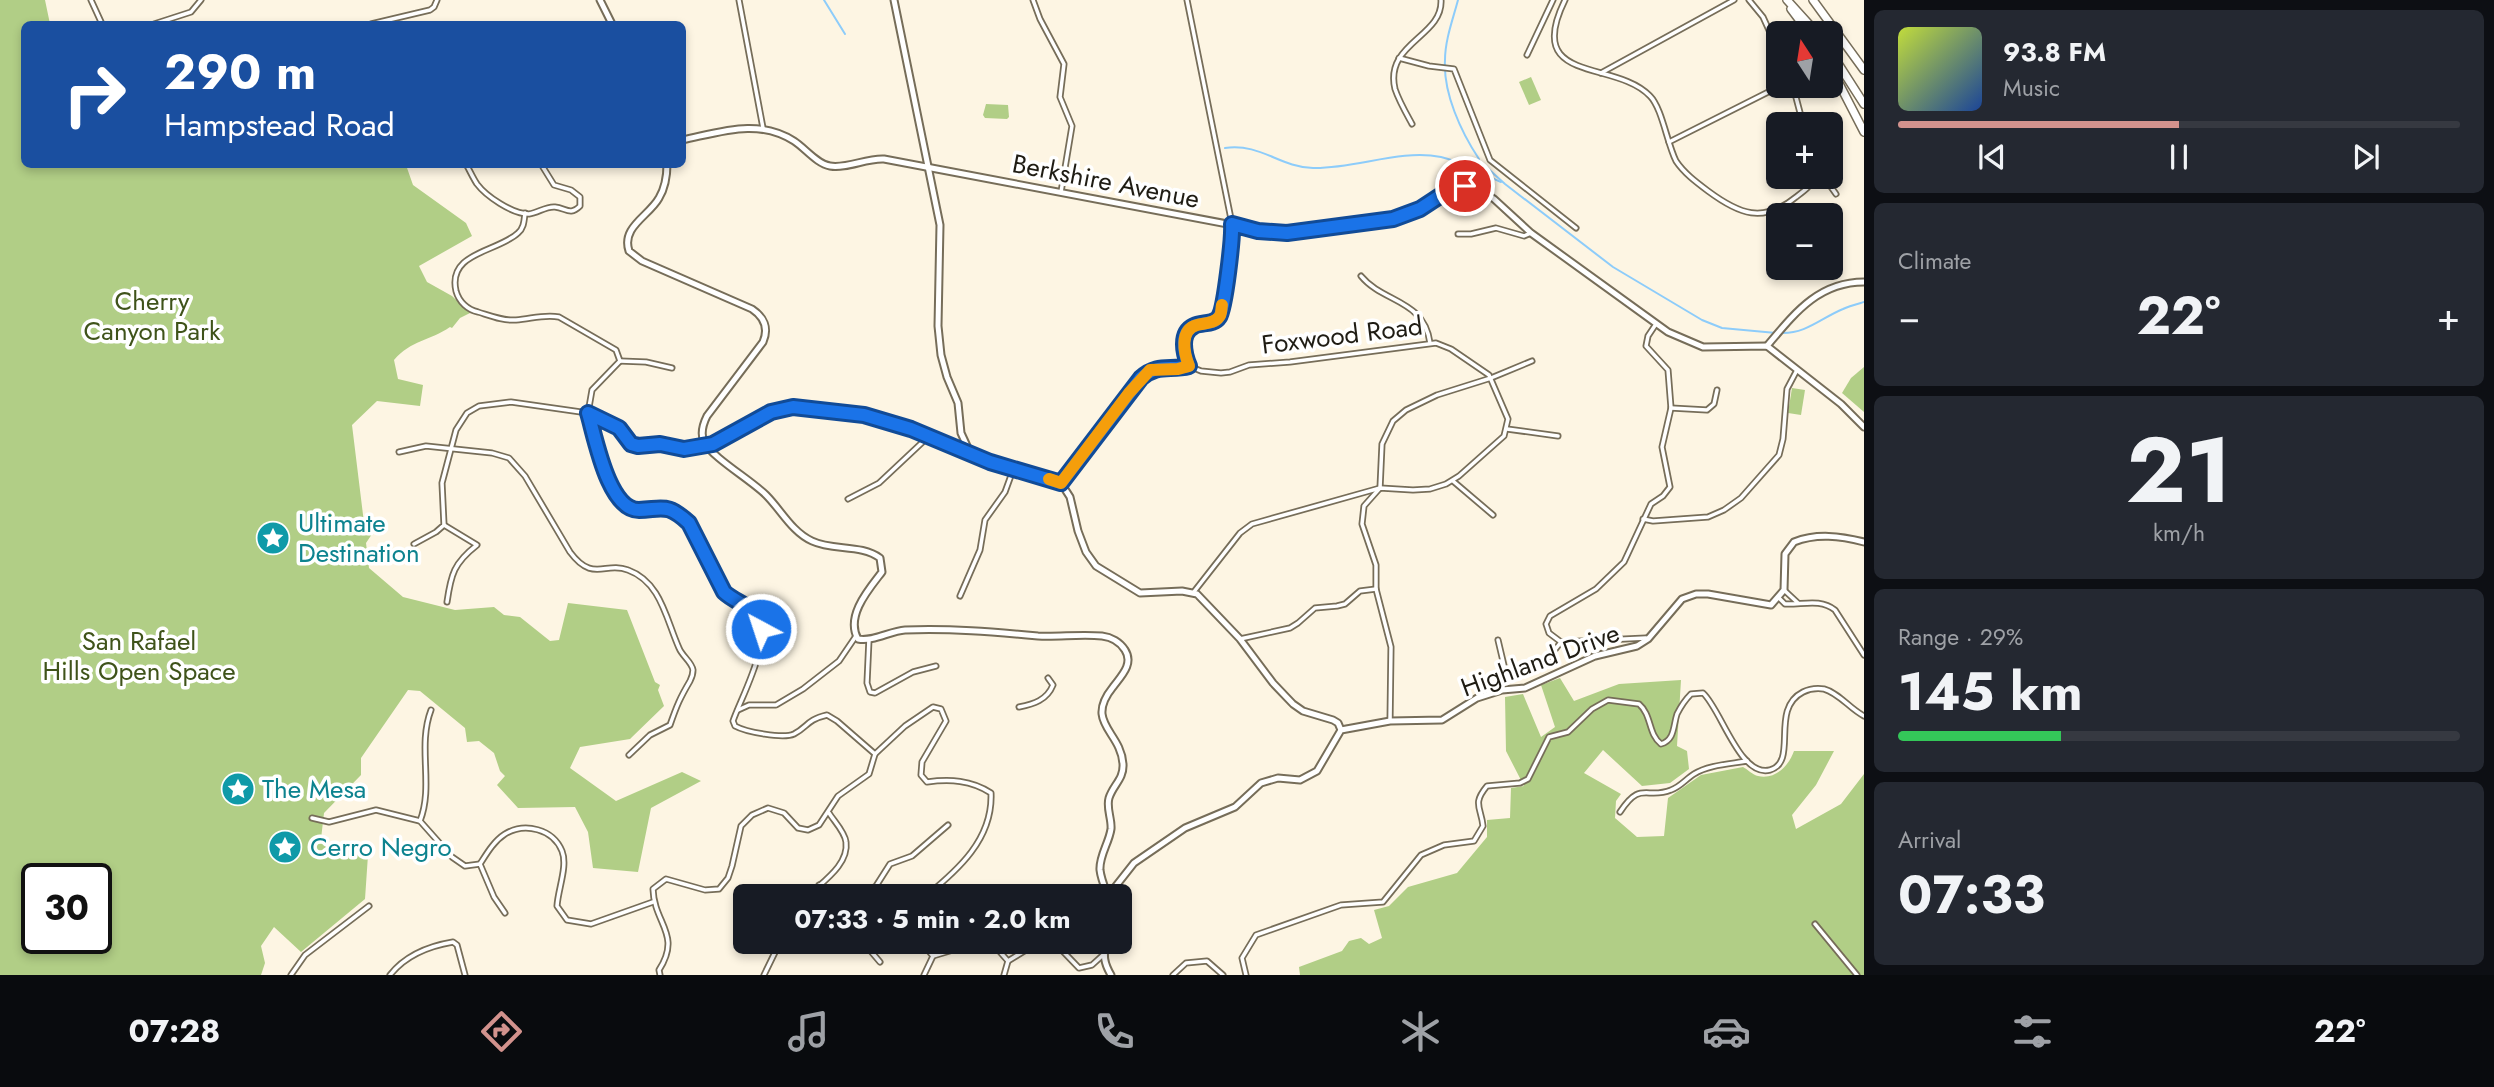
<!DOCTYPE html>
<html lang="en">
<head>
<meta charset="utf-8">
<style>
  :root { --surface:#171b24; --page:#242831; --text:#f1f3f6; --muted:#9ea1a6; --line:#363941; --accent:#d2928d }
  body { margin:0; font-family:Jost,sans-serif; background:var(--page); color:var(--text); height:100vh; display:flex; flex-direction:column; font-size:26px; white-space:nowrap }
  * { box-sizing:border-box; margin:0 }
  p { font-size:23px; color:var(--muted) }
  .icon { flex:none; width:38px; height:38px; fill:none; stroke:currentColor; stroke-width:2; stroke-linecap:round; stroke-linejoin:round }
  .map { position:relative; flex:1; overflow:hidden }
  .drawer { display:flex; flex-direction:column; gap:10px; padding:10px; background:#0d0f14; width:630px }
  .drawer>* { flex:none }
  .banner { position:absolute; left:21px; top:21px; width:665px; height:147px; border-radius:10px; box-shadow:0 4px 10px #0003; background:#1a4fa0; color:#fff; overflow:hidden }
  .needle { width:46px; rotate:348deg }
  .fabs { position:absolute; left:1766px; top:21px; display:grid; gap:14px }
  .fabs a { display:grid; place-items:center; width:77px; height:77px; border-radius:10px; background:var(--surface); box-shadow:0 4px 10px #0003; font-size:35px }
  .speed { position:absolute; left:21px; top:863px; display:flex; gap:14px; font-size:35px; font-weight:700; text-align:center }
  .speed>* { display:grid; place-content:center; width:91px; height:91px; border-radius:50%; background:var(--surface); box-shadow:0 4px 10px #0003; line-height:1 }
  .speed .limit { border:4px solid #111; border-radius:10px; background:#fff; color:#111 }
  .pin { position:absolute; display:grid; place-items:center; width:60px; height:60px; color:#fff; margin:-30px; border:4px solid #fff; border-radius:50%; box-shadow:0 2px 7px #0007 }
  .me { position:absolute; width:77px; margin:-38px; rotate:320deg; stroke-linejoin:round; filter:drop-shadow(0 0 5px #0008) }
  .turn { display:flex; align-items:center; gap:24px; height:147px; padding:0 28px; font-size:32px }
  .turn .icon { width:91px; height:91px; stroke-width:2.5 }
  .turn b { display:block; font-size:49px; line-height:60px }
  .big { font-size:52px; font-weight:700; line-height:1.1 }
  .drawer .card { flex:1; display:flex; flex-direction:column; justify-content:center; gap:10px; min-width:0; padding:0 24px; border-radius:10px; background:var(--page) }
  .drawer .dial { align-items:center; gap:0 }
  .dial b { font-size:91px; line-height:1 }
  .song { display:flex; align-items:center; gap:21px }
  .cover { width:84px; height:84px; border-radius:10px; background:linear-gradient(135deg,hsl(70 70% 55%),hsl(220 70% 35%)) }
  .played { height:7px; border-radius:4px; background:linear-gradient(90deg,var(--accent) 50%,var(--line) 50%) }
  .keys { display:flex; justify-content:space-around; direction:ltr }
  .heat { display:flex; justify-content:space-between; align-items:center; font-size:38px; direction:ltr }
  .charge { height:10px; border-radius:5px; background:linear-gradient(90deg,#34c759 29%,var(--line) 0) }
  .trip { position:absolute; left:733px; top:884px; width:399px; height:70px; border-radius:10px; background:var(--surface); box-shadow:0 4px 10px #0003; font-weight:700; line-height:70px; text-align:center }
  .tab-bar { display:flex; height:112px; justify-content:space-around; align-items:center; background:#090b0e; color:var(--muted) }
  .tab-bar .icon { width:49px; height:49px }
  .tab-bar .active { color:var(--accent) }
  .tab-bar b { font-size:32px; color:var(--text) }
  main { display:flex; flex:1; min-height:0 }
  .map>svg:first-child { display:block }
  .green { fill:#b1ce86; fill-rule:evenodd }
  .lines { fill:none; stroke-linecap:round; stroke-linejoin:round }
  .stream { stroke:#8dccfa; stroke-width:2 }
  .street-casing { stroke:#766d59; stroke-width:7 }
  .secondary-casing { stroke:#766d59; stroke-width:9 }
  .highway-casing { stroke:#766d59; stroke-width:10 }
  .street { stroke:#fff; stroke-width:3.5 }
  .secondary { stroke:#fff; stroke-width:5 }
  .highway { stroke:#fff; stroke-width:7 }
  .route-casing { stroke:#114b97; stroke-width:18 }
  .route { stroke:#1a73e8; stroke-width:12 }
  .slow { stroke:#f59e0b; stroke-width:12 }
  .labels { text-anchor:middle; dominant-baseline:central; stroke-width:7; stroke-linejoin:round; paint-order:stroke }
  .street-label { font-size:26px; fill:#1f1c14; stroke:#fff }
  .park-label { font-size:26px; fill:#3f531a; stroke:#fff }
  .culture-label { font-size:26px; fill:#0d838f; stroke:#fff; text-anchor:start }
</style>
</head>
<body>
<main>
<div class="map">
<svg width="1864" height="975" viewBox="0 0 1864 975">
  <rect width="100%" height="100%" fill="#fdf5e3"/>
  <g class="green">
    <path d="M0,0H45L50,24H24V164L406,165L413,185L466,223L472,236L419,266L427,282L452,296L470,313L460,318L452,328L450,327C430,341 411,340 394,360L398,379L423,385L420,406L377,401L352,425L365,531L372,534L366,543L369,568L403,597L455,610L494,607L504,615L520,617L550,641L559,640L568,603L627,610L655,682L660,685L658,690L664,706L630,739L580,747L570,768L616,801L682,772L701,781L651,808L638,872L593,868L588,832L575,807L518,808L497,785L505,776L500,771L494,753L479,741L467,742L465,728L420,691L408,690L361,758V775L324,813L321,839L368,855L365,899L301,952L274,927L261,946L265,963L261,975H0ZM37,878H96V938H37Z"/>
    <path d="M1531,77L1541,100L1529,105L1519,82Z"/>
    <path d="M986,104L1008,105L1009,117L1007,119L985,118L983,115Z"/>
    <path d="M1864,367V412L1842,393L1851,378Z"/>
    <path d="M1792,388L1805,390L1801,415L1788,413Z"/>
    <path d="M1560,678L1574,701L1619,684L1681,680L1677,746L1687,751L1689,769L1670,783L1642,786L1603,750L1584,773L1621,794L1616,801L1615,818L1637,837L1664,836L1668,798L1701,775L1743,767C1747,769 1753,775 1758,776C1776,780 1789,765 1794,751H1834L1816,785L1792,815L1796,829L1841,804L1864,774V975H1300L1299,967L1342,951L1349,941L1361,938L1369,944L1382,938L1374,910L1389,906L1408,887L1457,873L1487,837V820L1510,818L1511,788L1524,786L1506,751L1505,697L1523,694L1541,737L1555,727L1541,685Z"/>
  </g>
  <g class="lines">
    <g class="stream">
      <path d="M824,0L845,34"/>
      <path d="M1458,0C1453,19 1445,40 1445,60C1443,93 1461,132 1479,159"/>
      <path d="M1225,148C1261,143 1279,167 1313,168C1356,169 1399,149 1441,157C1463,162 1481,174 1501,182"/>
      <path d="M1484,165L1505,184L1613,267L1702,320L1722,328L1776,333"/>
      <path d="M1781,333C1806,334 1821,318 1843,309C1849,306 1857,304 1864,302"/>
    </g>
    <defs>
      <g id="street">
        <path d="M91,0L102,24"/>
        <path d="M739,0L763,128"/>
        <path d="M1033,0L1040,19L1064,64L1060,97L1072,126L1061,192"/>
        <path d="M1565,0C1523,85 1615,59 1650,96C1662,108 1667,143 1676,161C1684,173 1696,182 1708,191C1739,214 1763,224 1796,197C1804,191 1811,186 1815,177"/>
        <path d="M1749,0L1763,17L1778,50"/>
        <path d="M154,24L191,12L201,0"/>
        <path d="M371,24L430,10L434,7L437,0"/>
        <path d="M1527,55L1553,0"/>
        <path d="M1399,58L1429,66L1454,69L1490,160L1576,228"/>
        <path d="M1601,73L1734,0"/>
        <path d="M1793,86L1803,124"/>
        <path d="M1412,124C1406,113 1399,101 1395,89C1384,43 1443,37 1441,0"/>
        <path d="M1669,142L1780,86"/>
        <path d="M466,164C470,171 473,178 477,184C486,196 512,214 529,214C538,213 546,206 555,207C566,208 570,216 580,206V197L571,190L554,185L541,164"/>
        <path d="M1824,177L1836,194"/>
        <path d="M525,213C524,221 524,228 518,233C498,252 447,252 456,291C459,302 468,310 478,312C491,316 503,321 516,320C531,319 544,314 559,317L616,350L620,361"/>
        <path d="M1458,234H1471L1496,228L1524,236L1531,233"/>
        <path d="M1361,276C1383,303 1424,299 1430,343"/>
        <path d="M620,361L592,390L588,413L610,483L621,501L632,509L663,507L679,514L689,523L724,591C733,601 747,603 755,613C776,636 741,697 733,721L735,726C746,732 783,739 794,734C808,727 806,720 827,715L837,721L875,754"/>
        <path d="M620,361L646,362L672,368"/>
        <path d="M1189,366L1201,371L1221,373L1230,372L1249,365L1290,362L1436,343L1451,349L1489,375L1508,419L1504,436L1459,476L1446,484L1430,489L1413,490L1380,488L1252,524L1240,533L1193,593"/>
        <path d="M1671,408L1707,410L1714,404L1717,390"/>
        <path d="M1507,429L1558,436"/>
        <path d="M399,452L426,446L492,453L509,458L525,476L570,552C593,583 605,561 628,570C661,582 666,619 679,648C682,656 692,662 693,670C693,675 692,677 690,681C680,698 677,705 670,725L650,735L629,755"/>
        <path d="M1453,481L1493,515"/>
        <path d="M1061,483L1141,378C1158,363 1170,371 1189,366C1184,354 1179,332 1195,325C1202,322 1210,324 1216,319C1221,315 1221,310 1223,304L1232,224L1187,0"/>
        <path d="M848,499L879,483L928,437"/>
        <path d="M1643,519L1653,521L1708,517L1724,510L1741,498L1779,455L1783,439L1787,389L1797,370"/>
        <path d="M444,525L477,545C454,563 451,574 447,602"/>
        <path d="M414,544L436,532L444,525L442,483L456,430L467,413L479,406L511,402L588,413L611,423L619,428L631,444L638,446L660,444L684,448L707,445"/>
        <path d="M1784,590L1798,603"/>
        <path d="M960,596L980,550L985,520L1005,492L1013,470"/>
        <path d="M1779,598L1785,604C1802,605 1820,598 1835,610L1864,655"/>
        <path d="M1646,638L1561,642L1549,633L1546,624L1550,616L1596,589L1624,562L1651,504L1663,496L1670,487L1662,447L1671,408L1668,370L1646,346L1648,336L1656,324"/>
        <path d="M869,639L867,683L870,692L875,693L913,672L936,666"/>
        <path d="M1240,639L1290,628L1298,623L1315,608L1337,606L1345,604L1360,591L1376,589"/>
        <path d="M1498,640L1506,674C1532,676 1547,661 1561,642"/>
        <path d="M1019,707C1034,704 1047,700 1053,685L1048,678"/>
        <path d="M738,710L749,705H776L803,689L839,661L856,636"/>
        <path d="M1390,721L1391,647L1376,589V565L1362,524L1364,506L1380,488L1382,444L1393,421L1406,410L1437,395L1491,378L1532,361"/>
        <path d="M1620,812C1641,780 1646,800 1671,790C1680,787 1686,779 1694,774C1708,765 1730,764 1747,761"/>
        <path d="M312,818L329,822L376,810L420,821L452,857L465,866L480,864"/>
        <path d="M420,821C434,785 417,747 431,710"/>
        <path d="M480,864C487,853 494,841 505,834C525,822 553,829 562,851C568,866 558,889 557,906L567,920L591,924L653,902"/>
        <path d="M480,864L494,897L505,913"/>
        <path d="M819,885L827,896"/>
        <path d="M808,896C822,882 849,865 846,842C845,832 834,821 829,813"/>
        <path d="M857,896L876,886L890,864L912,856L948,825"/>
        <path d="M1815,924L1857,975"/>
        <path d="M863,942L880,962"/>
        <path d="M921,942L933,956L924,975"/>
        <path d="M1054,942L1079,968L1092,965L1103,955"/>
        <path d="M933,956L973,944H993L1008,961L1039,942"/>
        <path d="M291,975L305,955L369,906"/>
        <path d="M390,975C405,956 429,946 453,942L457,945L465,975"/>
        <path d="M660,975L659,970C682,934 654,924 653,889L666,879L705,890L719,889L728,878L732,866L741,826L752,815L768,808L784,813L798,828L808,830L819,825L838,796L869,774L875,754L905,726L933,707L941,709L946,721L922,762L921,775L927,782C950,779 971,780 991,793C993,839 958,870 926,896"/>
        <path d="M764,975L780,942"/>
        <path d="M1004,975L1008,961"/>
        <path d="M1173,975L1186,963L1207,961L1223,975"/>
        <path d="M1246,975L1242,958L1256,935L1341,905L1383,902L1421,855L1444,845L1474,841L1483,826C1481,807 1472,804 1487,786L1520,783L1528,779L1549,737L1568,732L1592,709L1608,700L1639,704C1652,715 1648,734 1661,744C1675,740 1673,726 1677,714C1681,706 1685,700 1691,694L1703,693C1721,709 1740,778 1770,770C1799,762 1769,709 1803,692C1809,689 1817,688 1824,689C1839,693 1850,709 1864,716"/>
      </g>
      <g id="secondary">
        <path d="M600,0L612,24"/>
        <path d="M894,0L940,225L938,326L941,355L947,377L958,403L961,433L967,446V453"/>
        <path d="M682,140C721,132 758,118 794,141C805,148 817,164 830,166C847,169 866,158 884,159L1275,233L1393,219L1420,209L1452,188L1465,186L1483,192L1494,199L1531,233L1668,332L1703,347L1767,346L1841,404L1864,427"/>
        <path d="M667,164C667,176 665,188 659,198C649,216 621,227 629,251L642,261L752,309C764,317 769,328 763,342L707,416C703,424 700,433 704,442C713,458 751,480 766,495C781,510 792,532 812,541C833,551 861,544 880,558L882,572C869,589 845,616 858,639C873,642 890,631 905,630C949,628 994,632 1038,636C1059,637 1081,634 1102,636C1111,637 1120,642 1125,650C1134,664 1121,676 1113,687C1084,723 1121,731 1123,764C1124,779 1113,785 1109,798C1106,808 1112,819 1111,829C1109,843 1099,856 1100,870C1101,879 1105,888 1108,896"/>
        <path d="M1767,346C1794,314 1818,282 1864,282"/>
        <path d="M707,445L713,444L771,412L793,407L864,415L910,429L990,462L1061,483L1070,497L1078,531L1086,552L1096,566L1140,593L1182,591L1197,594L1240,639L1273,683L1293,704L1303,711L1333,720L1338,723L1341,730"/>
        <path d="M1108,896L1134,863L1185,828L1235,807L1261,783L1278,778L1300,780L1317,771L1341,730L1390,721L1442,720L1477,698L1502,690L1525,688L1595,656L1637,646L1648,639L1682,599L1696,594H1708L1771,605L1784,590L1785,554L1794,542C1817,533 1840,536 1864,542"/>
        <path d="M1106,942C1103,956 1104,963 1111,975"/>
      </g>
      <g id="highway">
        <path d="M1787,0L1817,33"/>
        <path d="M1813,0L1864,70"/>
        <path d="M1791,9L1809,33"/>
        <path d="M1830,51L1864,104"/>
        <path d="M1830,66L1864,132"/>
      </g>
    </defs>
    <use href="#street" class="street-casing"/>
    <use href="#secondary" class="secondary-casing"/>
    <use href="#highway" class="highway-casing"/>
    <use href="#street" class="street"/>
    <use href="#secondary" class="secondary"/>
    <use href="#highway" class="highway"/>
  </g>
  <g class="lines">
    <defs>
      <path id="route" d="M761,629C758,606 738,605 724,592L689,523C667,503 664,509 639,510C608,510 595,436 588,413L619,428L631,444L638,446L660,444L684,449L713,444L771,412L793,407L864,415L911,429L990,462L1061,483L1141,378C1158,363 1170,371 1189,366C1184,354 1179,333 1194,326C1201,322 1214,325 1219,317C1225,308 1233,237 1232,224L1258,231L1287,233L1393,219L1420,209L1452,188L1465,186"/>
    </defs>
    <use href="#route" class="route-casing"/>
    <use href="#route" class="route"/>
    <path class="slow" d="M1049,479L1061,483L1129,393L1150,370L1178,369L1189,366C1184,353 1179,330 1197,325C1204,323 1214,324 1219,317C1222,314 1221,309 1222,305"/>
  </g>
  <defs>
    <symbol id="sight-disc" viewBox="-11 -11 22 22"><circle r="9.5" fill="#0f9aa8" stroke="#fff"/><path d="M0-6L1.8-2.2L6-1.7L2.9 1.2L3.7 5.4L0 3.3L-3.7 5.4L-2.9 1.2L-6-1.7L-1.8-2.2Z" fill="#fff"/></symbol>
  </defs>
  <g fill-rule="evenodd">
    <use href="#sight-disc" x="254" y="519" width="38" height="38"/>
    <use href="#sight-disc" x="219" y="770" width="38" height="38"/>
    <use href="#sight-disc" x="266" y="828" width="38" height="38"/>
  </g>
  <g class="labels">
    <g class="street-label">
      <text transform="translate(1106 181) rotate(11)">Berkshire Avenue</text>
      <text transform="translate(1342 335) rotate(-7)">Foxwood Road</text>
      <text transform="translate(1540 660) rotate(-20)">Highland Drive</text>
    </g>
    <g class="park-label">
      <text x="152" y="301">Cherry<tspan x="152" dy="30">Canyon Park</tspan></text>
      <text x="139" y="641">San Rafael<tspan x="139" dy="30">Hills Open Space</tspan></text>
    </g>
    <g class="culture-label">
      <text x="298" y="523">Ultimate<tspan x="298" dy="30">Destination</tspan></text>
      <text x="262" y="789">The Mesa</text>
      <text x="310" y="847">Cerro Negro</text>
    </g>
  </g>
</svg>
<div class="fabs">
<a><svg class="needle" viewBox="-14 -14 28 28"><path d="M0-13l5 13h-10z" fill="#e53935"/><path d="M0 13l5-13h-10z" fill="#9ea1a6"/></svg></a>
<a>+</a>
<a>−</a>
</div>
<div class="speed"><div class="limit">30</div></div>
<div class="pin" style="left:1465px;top:186px;background:#d93025"><svg class="icon" aria-label="arrive" viewBox="0 0 24 24"><path d="M6 21V4h12l-3 4 3 4H6"/></svg></div>
<svg class="me" style="left:761px;top:629px" viewBox="-20 -20 40 40"><circle r="17" fill="#1a73e8" stroke="#fff" stroke-width="3"/><path d="M0-11L8 9 0 5-8 9z" fill="#fff"/></svg>
<div class="trip">07:33 · 5 min · 2.0 km</div>
<div class="banner">
<div class="turn"><svg class="icon" aria-label="right" viewBox="0 0 24 24"><path d="M7 20v-9h11M14 6l5 5-5 5"/></svg><div><b>290 m</b>Hampstead Road</div></div>
</div>
</div>
<section class="drawer">
<div class="card">
<div class="song"><i class="cover"></i><div><b>93.8 FM</b><p>Music</p></div></div>
<div class="played"></div>
<div class="keys"><svg class="icon" aria-label="previous" viewBox="0 0 24 24"><path d="M18 5L8 12l10 7zM5 5v14"/></svg><svg class="icon" aria-label="pause" viewBox="0 0 24 24"><path d="M8 5v14M16 5v14"/></svg><svg class="icon" aria-label="next" viewBox="0 0 24 24"><path d="M6 5l10 7-10 7zM19 5v14"/></svg></div>
</div>
<div class="card"><p>Climate</p>
<div class="heat"><a>−</a><b class="big">22°</b><a>+</a></div>
</div>
<div class="card dial"><b>21</b><p>km/h</p></div>
<div class="card"><p>Range · 29%</p><b class="big">145 km</b><div class="charge"></div></div>
<div class="card"><p>Arrival</p><b class="big">07:33</b></div>
</section>
</main>
<nav class="tab-bar">
<b>07:28</b>
<svg class="icon active" aria-label="directions" viewBox="0 0 24 24"><path d="M12 3l9 9-9 9-9-9zM9 14v-3h6M13 9l2 2-2 2"/></svg>
<svg class="icon" aria-label="music" viewBox="0 0 24 24"><path d="M9 18V5l10-2v13"/><circle cx="6" cy="18" r="3"/><circle cx="16" cy="16" r="3"/></svg>
<svg class="icon" aria-label="phone" viewBox="0 0 24 24"><path d="M5 4h4l2 5-3 2q2 4 5 5l2-3 5 2v4C11 20 4 13 5 4z"/></svg>
<svg class="icon" aria-label="climate" viewBox="0 0 24 24"><path d="M12 3v18M4 7l16 10M4 17L20 7"/></svg>
<svg class="icon" aria-label="car" viewBox="0 0 24 24"><path d="M5 17H2v-5l4-1 3-4h7l3 4 3 1v5h-3M9 17h6M6 11h13"/><circle cx="7" cy="17" r="2"/><circle cx="17" cy="17" r="2"/></svg>
<svg class="icon" aria-label="filters" viewBox="0 0 24 24"><path d="M4 7h16M4 17h16"/><circle cx="9" cy="7" r="2"/><circle cx="15" cy="17" r="2"/></svg>
<b>22°</b>
</nav>
</body>
</html>
